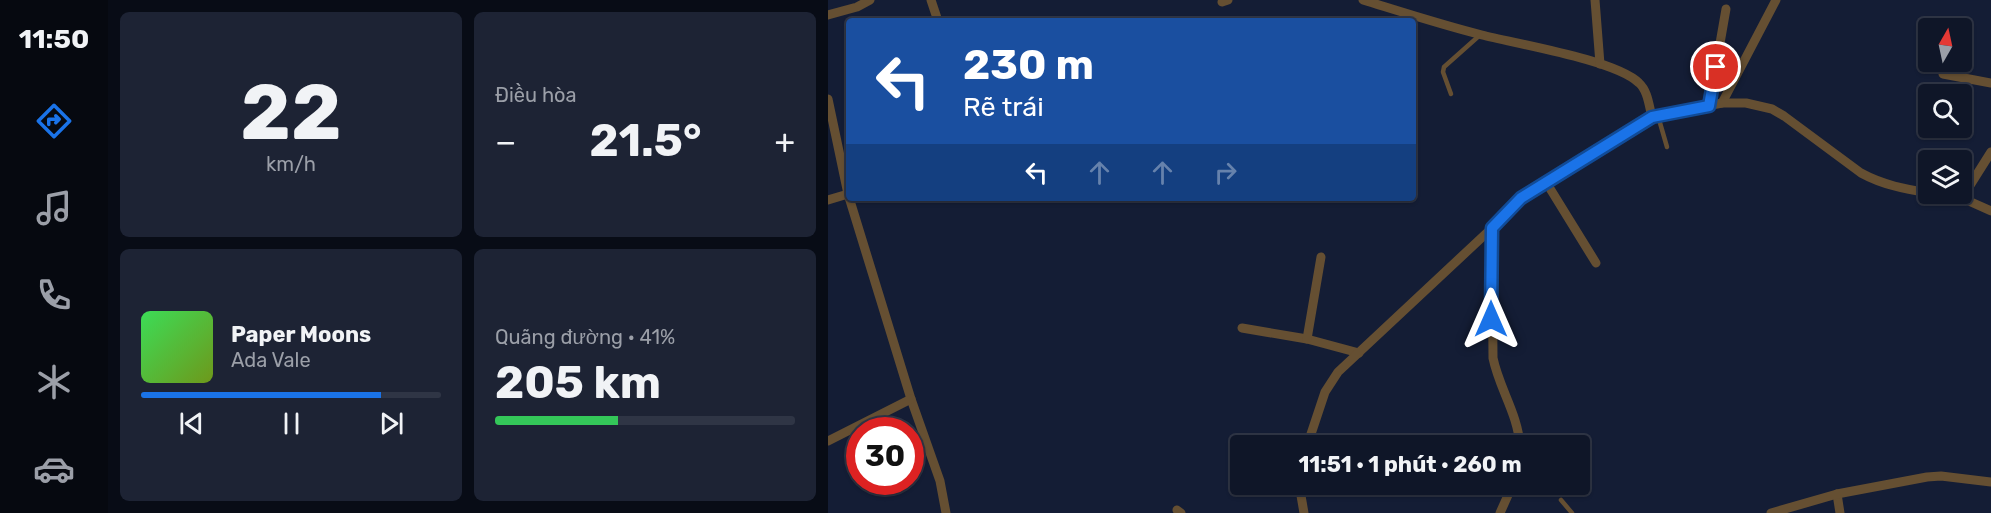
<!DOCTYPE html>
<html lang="vi">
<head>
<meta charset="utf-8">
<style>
  :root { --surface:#0f1628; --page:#1d2334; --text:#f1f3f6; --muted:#9b9fa8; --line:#2f3545; --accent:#1a73e8 }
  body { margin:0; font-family:Rubik,sans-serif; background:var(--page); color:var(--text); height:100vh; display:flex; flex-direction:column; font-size:22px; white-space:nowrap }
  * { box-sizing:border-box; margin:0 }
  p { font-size:20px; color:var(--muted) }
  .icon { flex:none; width:33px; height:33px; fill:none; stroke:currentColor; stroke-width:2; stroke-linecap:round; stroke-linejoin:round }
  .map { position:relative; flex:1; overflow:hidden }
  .drawer { display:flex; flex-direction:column; gap:12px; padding:12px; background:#080c16; width:720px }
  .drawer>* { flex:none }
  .top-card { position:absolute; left:18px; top:18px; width:570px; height:183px; border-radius:6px; box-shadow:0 2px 4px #0004,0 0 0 2px var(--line); background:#1a4fa0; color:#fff; overflow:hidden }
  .needle { width:39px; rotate:9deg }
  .tools { position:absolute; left:1090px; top:18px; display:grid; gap:12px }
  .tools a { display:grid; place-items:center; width:54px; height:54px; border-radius:6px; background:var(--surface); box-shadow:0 2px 4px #0004,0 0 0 2px var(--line); font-size:30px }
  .speed { position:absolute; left:18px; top:417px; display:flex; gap:12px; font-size:30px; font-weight:700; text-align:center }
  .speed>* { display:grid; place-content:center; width:78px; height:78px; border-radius:50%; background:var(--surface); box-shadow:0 2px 4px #0004,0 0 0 2px var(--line); line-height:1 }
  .speed .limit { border:9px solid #d22; background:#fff; color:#111 }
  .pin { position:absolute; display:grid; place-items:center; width:51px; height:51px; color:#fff; margin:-26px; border:3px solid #fff; border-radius:50%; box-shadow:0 2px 6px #0007 }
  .me { position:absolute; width:66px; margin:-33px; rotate:0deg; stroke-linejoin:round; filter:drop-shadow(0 0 4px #0008) }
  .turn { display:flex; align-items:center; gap:21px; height:126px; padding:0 18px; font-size:27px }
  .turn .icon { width:78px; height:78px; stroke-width:2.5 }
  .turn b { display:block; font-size:42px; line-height:51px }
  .lanes { display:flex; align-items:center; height:57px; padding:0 18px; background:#0003; justify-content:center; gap:30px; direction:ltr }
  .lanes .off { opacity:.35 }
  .big { font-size:45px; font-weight:700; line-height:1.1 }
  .drawer .widget { flex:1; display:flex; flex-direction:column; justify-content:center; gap:9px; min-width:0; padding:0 21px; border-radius:9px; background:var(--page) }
  .drawer .dial { align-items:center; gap:0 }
  .dial b { font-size:78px; line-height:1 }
  .song { display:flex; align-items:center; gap:18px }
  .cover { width:72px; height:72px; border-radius:9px; background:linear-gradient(135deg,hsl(130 70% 55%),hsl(80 70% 35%)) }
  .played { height:6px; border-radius:3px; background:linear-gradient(90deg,var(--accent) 80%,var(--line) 80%) }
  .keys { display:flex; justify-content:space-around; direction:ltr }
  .heat { display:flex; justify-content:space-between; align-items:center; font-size:33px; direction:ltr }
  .charge { height:9px; border-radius:4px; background:linear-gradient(90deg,#34c759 41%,var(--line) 0) }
  .drawer .tiles { flex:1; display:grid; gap:12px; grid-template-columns:repeat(2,1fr) }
  .trip { position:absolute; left:402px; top:435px; width:360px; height:60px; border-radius:6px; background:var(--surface); box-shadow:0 2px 4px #0004,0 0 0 2px var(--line); font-weight:700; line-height:60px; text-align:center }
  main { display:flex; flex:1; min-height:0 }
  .tabs { display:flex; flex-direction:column; width:108px; justify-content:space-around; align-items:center; background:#060910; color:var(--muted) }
  .tabs .icon { width:42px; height:42px }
  .tabs .on { color:var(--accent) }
  .tabs b { font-size:27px; color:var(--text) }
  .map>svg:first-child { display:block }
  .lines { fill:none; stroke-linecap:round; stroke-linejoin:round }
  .lane { stroke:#654f32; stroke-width:4.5 }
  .street { stroke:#654f32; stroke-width:9 }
  .route-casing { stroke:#114b97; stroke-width:15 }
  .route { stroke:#1a73e8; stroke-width:10 }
</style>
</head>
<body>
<main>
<nav class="tabs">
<b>11:50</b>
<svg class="icon on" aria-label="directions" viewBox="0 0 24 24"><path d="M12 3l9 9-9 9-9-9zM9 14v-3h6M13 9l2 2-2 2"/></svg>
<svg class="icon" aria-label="music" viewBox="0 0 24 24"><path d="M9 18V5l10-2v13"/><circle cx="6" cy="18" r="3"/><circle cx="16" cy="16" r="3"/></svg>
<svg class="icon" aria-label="phone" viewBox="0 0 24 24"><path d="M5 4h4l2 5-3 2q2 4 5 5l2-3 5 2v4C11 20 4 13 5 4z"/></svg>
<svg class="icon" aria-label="climate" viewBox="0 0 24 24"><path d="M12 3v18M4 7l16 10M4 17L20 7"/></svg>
<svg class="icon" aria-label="car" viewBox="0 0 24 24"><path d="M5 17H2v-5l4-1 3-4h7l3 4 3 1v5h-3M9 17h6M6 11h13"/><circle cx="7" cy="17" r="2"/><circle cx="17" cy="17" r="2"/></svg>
</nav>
<section class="drawer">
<div class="tiles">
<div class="widget dial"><b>22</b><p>km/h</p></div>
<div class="widget"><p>Điều hòa</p>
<div class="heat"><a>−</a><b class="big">21.5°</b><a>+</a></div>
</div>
<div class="widget">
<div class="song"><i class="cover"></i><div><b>Paper Moons</b><p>Ada Vale</p></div></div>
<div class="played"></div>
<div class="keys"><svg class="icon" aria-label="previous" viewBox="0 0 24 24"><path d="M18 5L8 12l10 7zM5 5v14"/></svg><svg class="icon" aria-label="pause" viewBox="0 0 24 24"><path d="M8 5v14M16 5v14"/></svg><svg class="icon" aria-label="next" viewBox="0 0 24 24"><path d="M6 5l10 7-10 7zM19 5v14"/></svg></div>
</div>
<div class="widget"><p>Quãng đường · 41%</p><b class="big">205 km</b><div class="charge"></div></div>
</div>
</section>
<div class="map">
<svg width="1163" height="513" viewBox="0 0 1163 513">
  <rect width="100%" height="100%" fill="#141d35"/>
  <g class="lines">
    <g class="lane">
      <path d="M623,94L615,72L616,67L652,35"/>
      <path d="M830,116L839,147"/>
      <path d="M733,500L744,513"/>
    </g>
    <g class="street">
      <path d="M103,0L110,21"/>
      <path d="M535,0C574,12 614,25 654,35C689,44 788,60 811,83C820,91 821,106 824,117"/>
      <path d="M767,0L772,64"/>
      <path d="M394,2L400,0"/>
      <path d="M0,15L29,7L42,0"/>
      <path d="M1115,74L1163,83"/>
      <path d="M0,99L20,194L83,399L112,481L118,513"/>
      <path d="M894,103L948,0"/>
      <path d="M881,106L898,9"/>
      <path d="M718,182L768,263"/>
      <path d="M1104,194L1134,198L1163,211"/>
      <path d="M1134,198L1163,152"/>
      <path d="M0,200L20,194"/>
      <path d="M664,228L665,358C671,388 690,414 692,446"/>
      <path d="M414,328L479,339L531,353"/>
      <path d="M479,339L493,257"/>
      <path d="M0,441L83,399"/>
      <path d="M479,446L497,392L510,372L664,228L694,198L824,117L894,103H918L944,109L956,116L1033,173C1055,185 1077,189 1101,193"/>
      <path d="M471,484L476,513"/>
      <path d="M1009,494L1012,513"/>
      <path d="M349,510L353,513"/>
      <path d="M672,513L685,484"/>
      <path d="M943,513L1009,494L1099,477L1113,476L1163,482"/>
    </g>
  </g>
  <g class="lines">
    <defs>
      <path id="route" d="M663,319L664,228L693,198L824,117L881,106L888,67"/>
    </defs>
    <use href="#route" class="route-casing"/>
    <use href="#route" class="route"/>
  </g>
</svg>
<div class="tools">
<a><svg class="needle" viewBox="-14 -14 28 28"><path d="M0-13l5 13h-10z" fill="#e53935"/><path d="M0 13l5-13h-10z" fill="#9b9fa8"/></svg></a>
<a><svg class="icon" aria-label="search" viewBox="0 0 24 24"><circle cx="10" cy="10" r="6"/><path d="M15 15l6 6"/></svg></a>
<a><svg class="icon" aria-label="layers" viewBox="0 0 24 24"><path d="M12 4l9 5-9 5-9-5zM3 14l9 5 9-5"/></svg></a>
</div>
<div class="speed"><div class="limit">30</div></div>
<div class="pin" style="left:888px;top:67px;background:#d93025"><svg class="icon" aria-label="arrive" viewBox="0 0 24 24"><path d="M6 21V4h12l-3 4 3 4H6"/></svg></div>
<svg class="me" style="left:663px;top:319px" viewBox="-20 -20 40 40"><path d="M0-17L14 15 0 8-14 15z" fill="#1a73e8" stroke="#fff" stroke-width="4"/></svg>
<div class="trip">11:51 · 1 phút · 260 m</div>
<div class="top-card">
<div class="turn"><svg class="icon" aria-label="left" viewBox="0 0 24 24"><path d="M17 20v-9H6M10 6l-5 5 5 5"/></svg><div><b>230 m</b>Rẽ trái</div></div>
<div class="lanes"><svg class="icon" aria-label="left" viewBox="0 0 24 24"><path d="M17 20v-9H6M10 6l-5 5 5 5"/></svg><svg class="icon off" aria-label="ahead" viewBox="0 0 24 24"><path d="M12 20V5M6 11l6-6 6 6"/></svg><svg class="icon off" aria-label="ahead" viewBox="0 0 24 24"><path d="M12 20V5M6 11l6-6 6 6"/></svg><svg class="icon off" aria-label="right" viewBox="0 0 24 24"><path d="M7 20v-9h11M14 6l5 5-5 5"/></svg></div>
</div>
</div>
</main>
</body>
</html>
